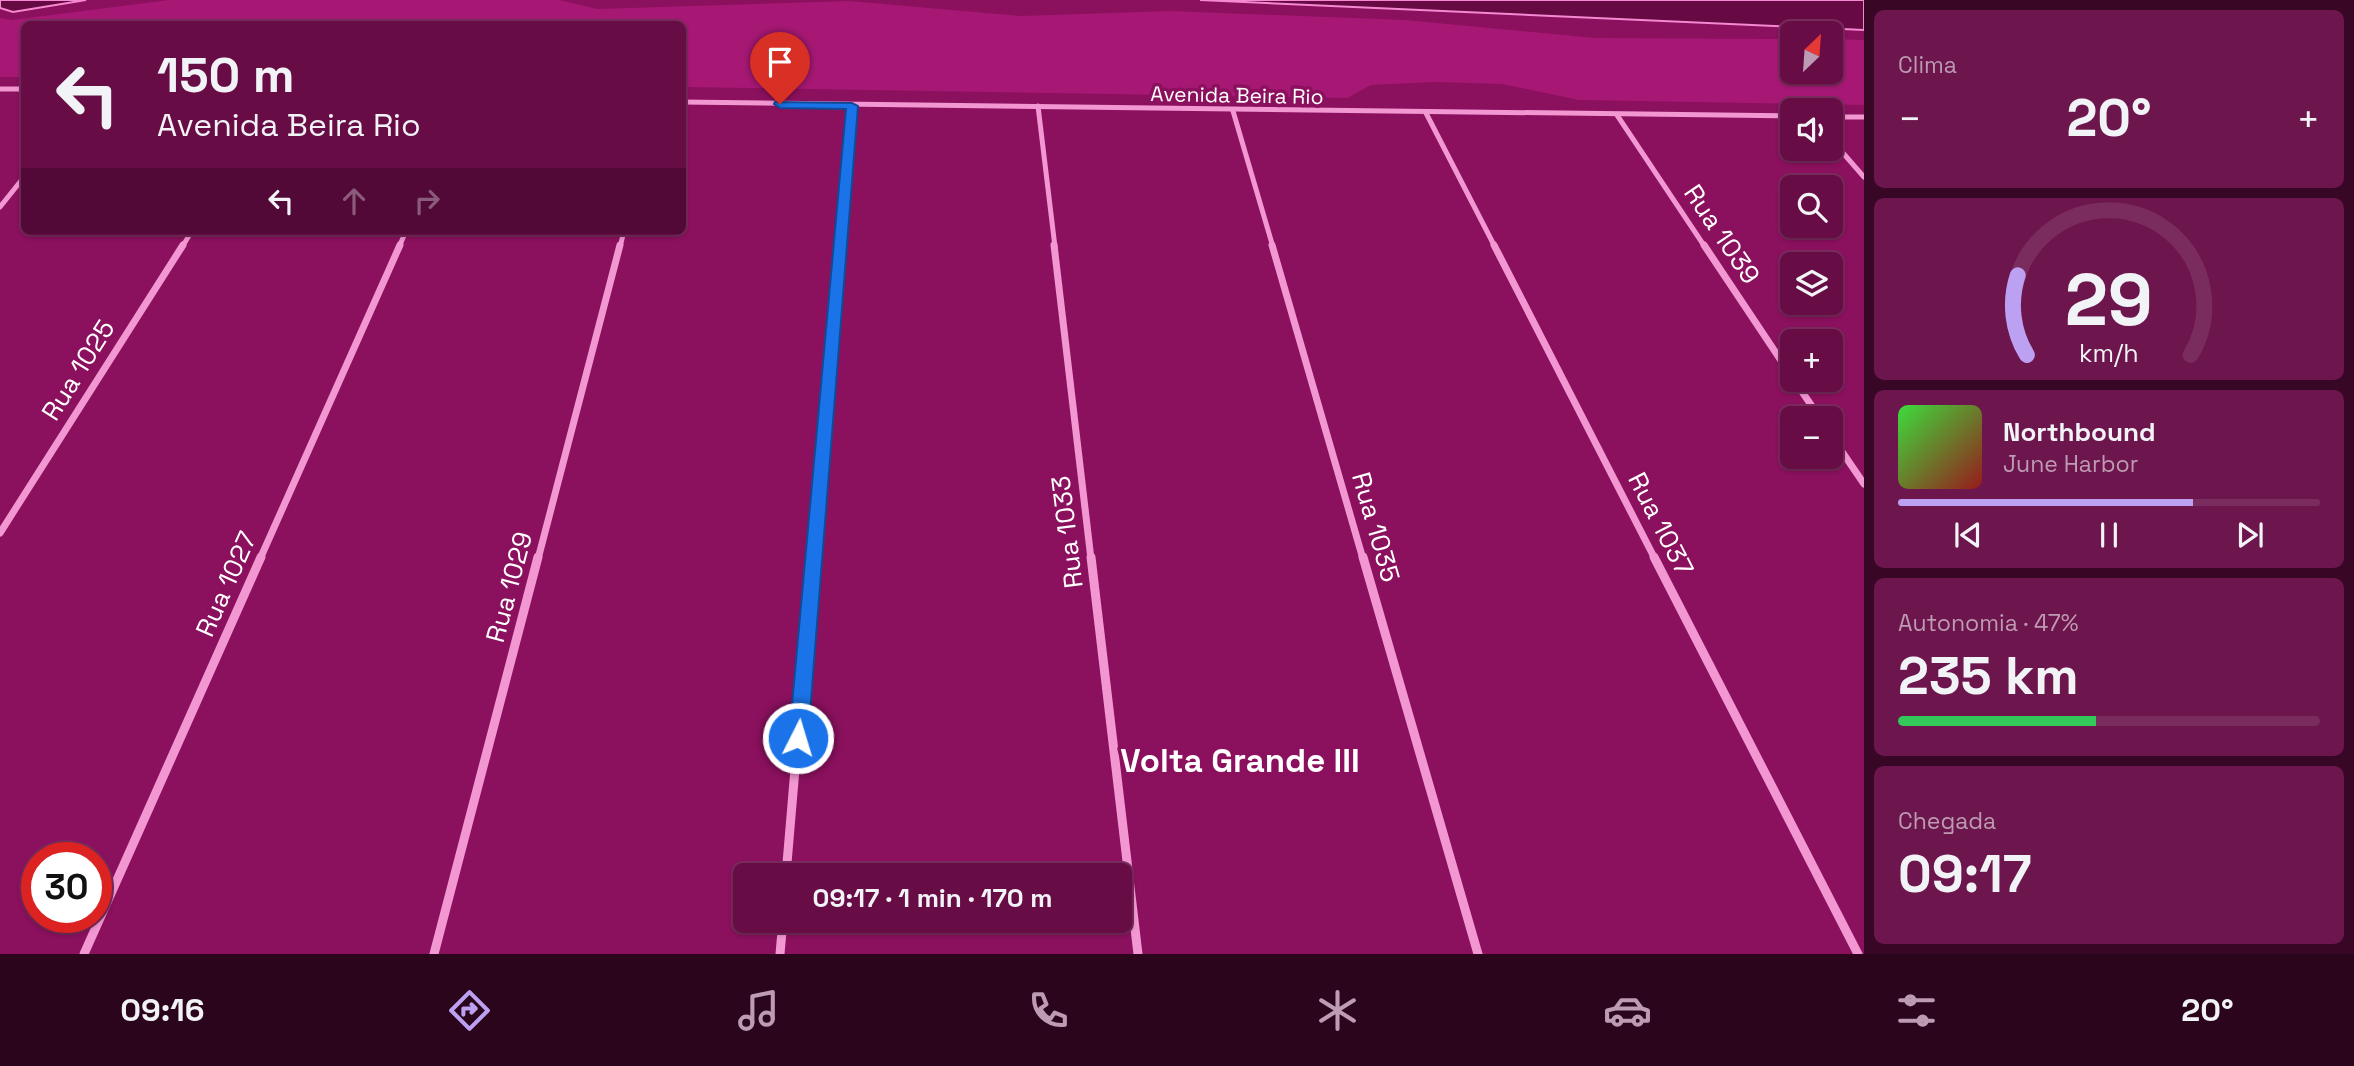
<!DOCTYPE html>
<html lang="pt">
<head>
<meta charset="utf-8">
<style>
  :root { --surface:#680c46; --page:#6d154d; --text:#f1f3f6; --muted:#bd9bb3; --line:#7b2c5f; --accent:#bca0f2 }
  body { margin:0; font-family:"Space Grotesk",sans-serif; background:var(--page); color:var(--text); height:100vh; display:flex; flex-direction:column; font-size:26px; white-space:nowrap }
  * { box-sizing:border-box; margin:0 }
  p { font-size:23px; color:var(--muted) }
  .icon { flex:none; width:38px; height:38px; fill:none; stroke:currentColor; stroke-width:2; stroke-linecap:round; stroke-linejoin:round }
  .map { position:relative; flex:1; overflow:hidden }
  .drawer { display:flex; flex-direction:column; gap:10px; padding:10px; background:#390726; width:490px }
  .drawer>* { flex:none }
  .guide { position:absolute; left:21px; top:21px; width:665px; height:214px; border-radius:10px; box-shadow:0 2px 5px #0004,0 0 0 2px var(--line); background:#680c46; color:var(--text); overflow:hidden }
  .needle { width:46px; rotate:25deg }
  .fabs { position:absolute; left:1780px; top:21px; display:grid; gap:14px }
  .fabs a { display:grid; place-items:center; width:63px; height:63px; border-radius:10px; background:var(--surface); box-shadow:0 2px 5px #0004,0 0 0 2px var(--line); font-size:35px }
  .speed { position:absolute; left:21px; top:842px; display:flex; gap:14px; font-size:35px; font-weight:700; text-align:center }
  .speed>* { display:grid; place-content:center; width:91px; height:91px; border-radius:50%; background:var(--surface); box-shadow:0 2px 5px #0004,0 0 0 2px var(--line); line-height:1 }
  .speed .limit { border:10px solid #d22; background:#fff; color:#111 }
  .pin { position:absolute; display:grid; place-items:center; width:60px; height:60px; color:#fff; margin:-72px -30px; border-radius:50% 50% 50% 0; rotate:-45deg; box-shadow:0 0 7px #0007 }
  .pin .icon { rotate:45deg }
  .me { position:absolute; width:77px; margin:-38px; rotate:5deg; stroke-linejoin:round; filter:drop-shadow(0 0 5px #0008) }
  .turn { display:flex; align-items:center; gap:24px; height:147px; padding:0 21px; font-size:32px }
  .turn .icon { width:91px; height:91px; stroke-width:2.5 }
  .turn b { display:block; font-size:49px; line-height:60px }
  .lanes { display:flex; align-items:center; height:66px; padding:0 21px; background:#0003; justify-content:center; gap:35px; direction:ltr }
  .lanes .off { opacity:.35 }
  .big { font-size:52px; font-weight:800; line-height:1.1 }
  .drawer .widget { flex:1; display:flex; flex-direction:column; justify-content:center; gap:10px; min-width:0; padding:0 24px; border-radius:10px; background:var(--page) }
  .drawer .dial { align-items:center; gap:0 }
  .dial svg { height:182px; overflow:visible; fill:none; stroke:var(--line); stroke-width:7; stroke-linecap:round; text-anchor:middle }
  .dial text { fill:var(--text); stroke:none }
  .song { display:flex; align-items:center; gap:21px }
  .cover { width:84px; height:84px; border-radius:10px; background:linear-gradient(135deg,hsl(120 70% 55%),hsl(0 70% 35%)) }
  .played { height:7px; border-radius:4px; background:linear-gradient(90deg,var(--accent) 70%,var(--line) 70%) }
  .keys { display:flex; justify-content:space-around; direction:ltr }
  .heat { display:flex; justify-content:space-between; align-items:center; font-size:38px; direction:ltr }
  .charge { height:10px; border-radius:5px; background:linear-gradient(90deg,#34c759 47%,var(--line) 0) }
  .trip { position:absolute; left:733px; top:863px; width:399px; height:70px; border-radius:10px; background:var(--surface); box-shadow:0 2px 5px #0004,0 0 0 2px var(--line); font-weight:800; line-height:70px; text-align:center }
  .dock { display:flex; height:112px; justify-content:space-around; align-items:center; background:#2a051c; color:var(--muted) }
  .dock .icon { width:49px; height:49px }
  .dock .selected { color:var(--accent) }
  .dock b { font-size:32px; color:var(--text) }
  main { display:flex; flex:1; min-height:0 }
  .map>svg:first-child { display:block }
  .green { fill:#a61874 }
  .water { fill:#670a44; stroke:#f588d1; stroke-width:2 }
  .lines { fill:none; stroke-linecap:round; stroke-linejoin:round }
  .minor-far2 { stroke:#f297d2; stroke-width:5 }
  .minor-far1 { stroke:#f297d2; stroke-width:7 }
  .minor { stroke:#f297d2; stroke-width:9 }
  .route { fill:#1a73e8; stroke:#114b97; stroke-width:2 }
  .labels { text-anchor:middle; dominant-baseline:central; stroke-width:7; stroke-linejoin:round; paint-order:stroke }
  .far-street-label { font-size:21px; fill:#fff; stroke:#8b105e }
  .street-label { font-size:26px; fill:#fff; stroke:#8b105e }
  .near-neighbourhood-label { font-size:33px; font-weight:bold; fill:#fff; stroke:#8b105e }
</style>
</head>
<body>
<main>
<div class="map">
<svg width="1864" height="954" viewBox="0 0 1864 954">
  <rect width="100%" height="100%" fill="#8b105e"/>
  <path class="green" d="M169,0H559L597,9L849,1L1020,16L1170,11L1405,20L1596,38L1792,39V72H1830L1831,39L1864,40V105L1579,100L1502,84L1435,82L1371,85L1347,98L683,87L682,24H24V77H0V18L12,20Z"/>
  <g class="water">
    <path d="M0,0H86L13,12L0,8Z"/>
    <path d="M1200,0H1864V30Z"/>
  </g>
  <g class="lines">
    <g class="minor-far2">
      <path d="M0,89H24"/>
      <path d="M682,102L1792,116"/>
      <path d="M1038,106L1055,247"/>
      <path d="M1233,111L1273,247"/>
      <path d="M1426,113L1495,247"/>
      <path d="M1617,115L1705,247"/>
      <path d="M1830,117H1864"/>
      <path d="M1830,138L1864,177"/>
      <path d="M0,207L24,177"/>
      <path d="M182,247L192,231"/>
      <path d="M399,247L406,231"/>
      <path d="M620,247L624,231"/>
      <path d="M840,247L852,106"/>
    </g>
    <g class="minor-far1">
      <path d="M1054,245L1091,559"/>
      <path d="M1272,245L1363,559"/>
      <path d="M1494,245L1655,559"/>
      <path d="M1704,245L1792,377"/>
      <path d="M1794,380L1820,418"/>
      <path d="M1830,434L1864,484"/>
      <path d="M0,533L183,245"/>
      <path d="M260,559L400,245"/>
      <path d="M538,559L620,245"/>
      <path d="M813,559L840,245"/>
    </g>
    <g class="minor">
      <path d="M1091,557L1138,954"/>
      <path d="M1363,557L1478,954"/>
      <path d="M1654,557L1858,954"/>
      <path d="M786,875L813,557"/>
      <path d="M84,954L261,557"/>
      <path d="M434,954L538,557"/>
      <path d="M780,954L783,920"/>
    </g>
  </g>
  <path class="route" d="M775,102L852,103L858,106L808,738L805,744L798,747L791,744L789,738L846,109L780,108L774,104Z"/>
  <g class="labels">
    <g class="far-street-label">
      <text transform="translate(1237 95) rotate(1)">Avenida Beira Rio</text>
    </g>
    <g class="street-label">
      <text transform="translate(1722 234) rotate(56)">Rua 1039</text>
      <text transform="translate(78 370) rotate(-58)">Rua 1025</text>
      <text transform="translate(1661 524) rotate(63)">Rua 1037</text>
      <text transform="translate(1376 527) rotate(74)">Rua 1035</text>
      <text transform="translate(1067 532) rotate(-97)">Rua 1033</text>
      <text transform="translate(226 584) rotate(-66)">Rua 1027</text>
      <text transform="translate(509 587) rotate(-75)">Rua 1029</text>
    </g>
    <g class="near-neighbourhood-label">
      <text x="1240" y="761">Volta Grande III</text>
    </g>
  </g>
</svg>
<div class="fabs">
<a><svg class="needle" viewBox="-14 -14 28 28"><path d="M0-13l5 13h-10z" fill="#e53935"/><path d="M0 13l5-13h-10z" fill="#bd9bb3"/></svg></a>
<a><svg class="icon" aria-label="sound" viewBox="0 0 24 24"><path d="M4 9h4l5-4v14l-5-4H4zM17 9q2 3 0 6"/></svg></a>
<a><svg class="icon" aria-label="search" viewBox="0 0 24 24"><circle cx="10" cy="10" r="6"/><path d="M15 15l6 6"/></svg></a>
<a><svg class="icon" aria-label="layers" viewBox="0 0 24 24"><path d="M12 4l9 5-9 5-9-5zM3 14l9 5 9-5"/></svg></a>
<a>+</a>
<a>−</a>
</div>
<div class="speed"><div class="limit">30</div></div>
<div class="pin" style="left:780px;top:104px;background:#d93025"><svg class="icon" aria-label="arrive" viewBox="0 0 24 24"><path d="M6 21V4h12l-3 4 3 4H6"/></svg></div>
<svg class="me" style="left:798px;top:738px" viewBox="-20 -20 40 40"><circle r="17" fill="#1a73e8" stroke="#fff" stroke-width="3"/><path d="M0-11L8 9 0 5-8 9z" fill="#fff"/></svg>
<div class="trip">09:17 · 1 min · 170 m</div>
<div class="guide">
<div class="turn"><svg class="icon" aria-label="left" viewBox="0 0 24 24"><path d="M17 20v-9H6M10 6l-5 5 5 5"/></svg><div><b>150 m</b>Avenida Beira Rio</div></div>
<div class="lanes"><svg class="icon" aria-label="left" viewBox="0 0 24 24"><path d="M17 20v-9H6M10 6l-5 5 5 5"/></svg><svg class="icon off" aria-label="ahead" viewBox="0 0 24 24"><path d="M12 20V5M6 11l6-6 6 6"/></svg><svg class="icon off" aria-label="right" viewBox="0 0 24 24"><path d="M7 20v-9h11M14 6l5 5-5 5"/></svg></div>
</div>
</div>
<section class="drawer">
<div class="widget"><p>Clima</p>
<div class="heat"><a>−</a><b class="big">20°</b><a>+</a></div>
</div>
<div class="widget dial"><svg viewBox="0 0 100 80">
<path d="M14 69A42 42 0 1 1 86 69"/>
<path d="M14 69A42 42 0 0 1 10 34" stroke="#bca0f2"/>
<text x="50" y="56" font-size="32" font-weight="700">29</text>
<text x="50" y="72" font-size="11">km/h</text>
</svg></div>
<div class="widget">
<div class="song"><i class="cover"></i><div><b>Northbound</b><p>June Harbor</p></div></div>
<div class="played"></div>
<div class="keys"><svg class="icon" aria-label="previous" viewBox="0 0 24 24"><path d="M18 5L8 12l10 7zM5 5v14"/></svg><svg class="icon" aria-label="pause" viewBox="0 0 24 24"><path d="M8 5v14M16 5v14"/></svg><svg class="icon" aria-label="next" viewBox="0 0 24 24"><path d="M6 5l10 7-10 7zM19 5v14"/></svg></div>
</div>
<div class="widget"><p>Autonomia · 47%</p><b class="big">235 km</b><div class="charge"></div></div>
<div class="widget"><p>Chegada</p><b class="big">09:17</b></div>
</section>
</main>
<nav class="dock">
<b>09:16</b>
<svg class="icon selected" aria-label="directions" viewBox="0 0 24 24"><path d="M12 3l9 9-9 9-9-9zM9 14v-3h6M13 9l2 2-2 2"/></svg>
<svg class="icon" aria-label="music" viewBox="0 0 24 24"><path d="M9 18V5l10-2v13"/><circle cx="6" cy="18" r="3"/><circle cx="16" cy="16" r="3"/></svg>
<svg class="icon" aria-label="phone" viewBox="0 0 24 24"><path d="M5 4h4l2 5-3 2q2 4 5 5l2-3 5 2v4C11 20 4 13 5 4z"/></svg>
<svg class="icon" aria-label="climate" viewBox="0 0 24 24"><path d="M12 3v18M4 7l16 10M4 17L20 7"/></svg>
<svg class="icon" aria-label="car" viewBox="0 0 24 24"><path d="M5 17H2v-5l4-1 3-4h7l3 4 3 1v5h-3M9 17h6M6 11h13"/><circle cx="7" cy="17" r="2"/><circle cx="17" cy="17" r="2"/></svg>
<svg class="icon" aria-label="filters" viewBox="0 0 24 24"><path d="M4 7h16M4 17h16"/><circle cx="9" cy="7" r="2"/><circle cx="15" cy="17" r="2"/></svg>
<b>20°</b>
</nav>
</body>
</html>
